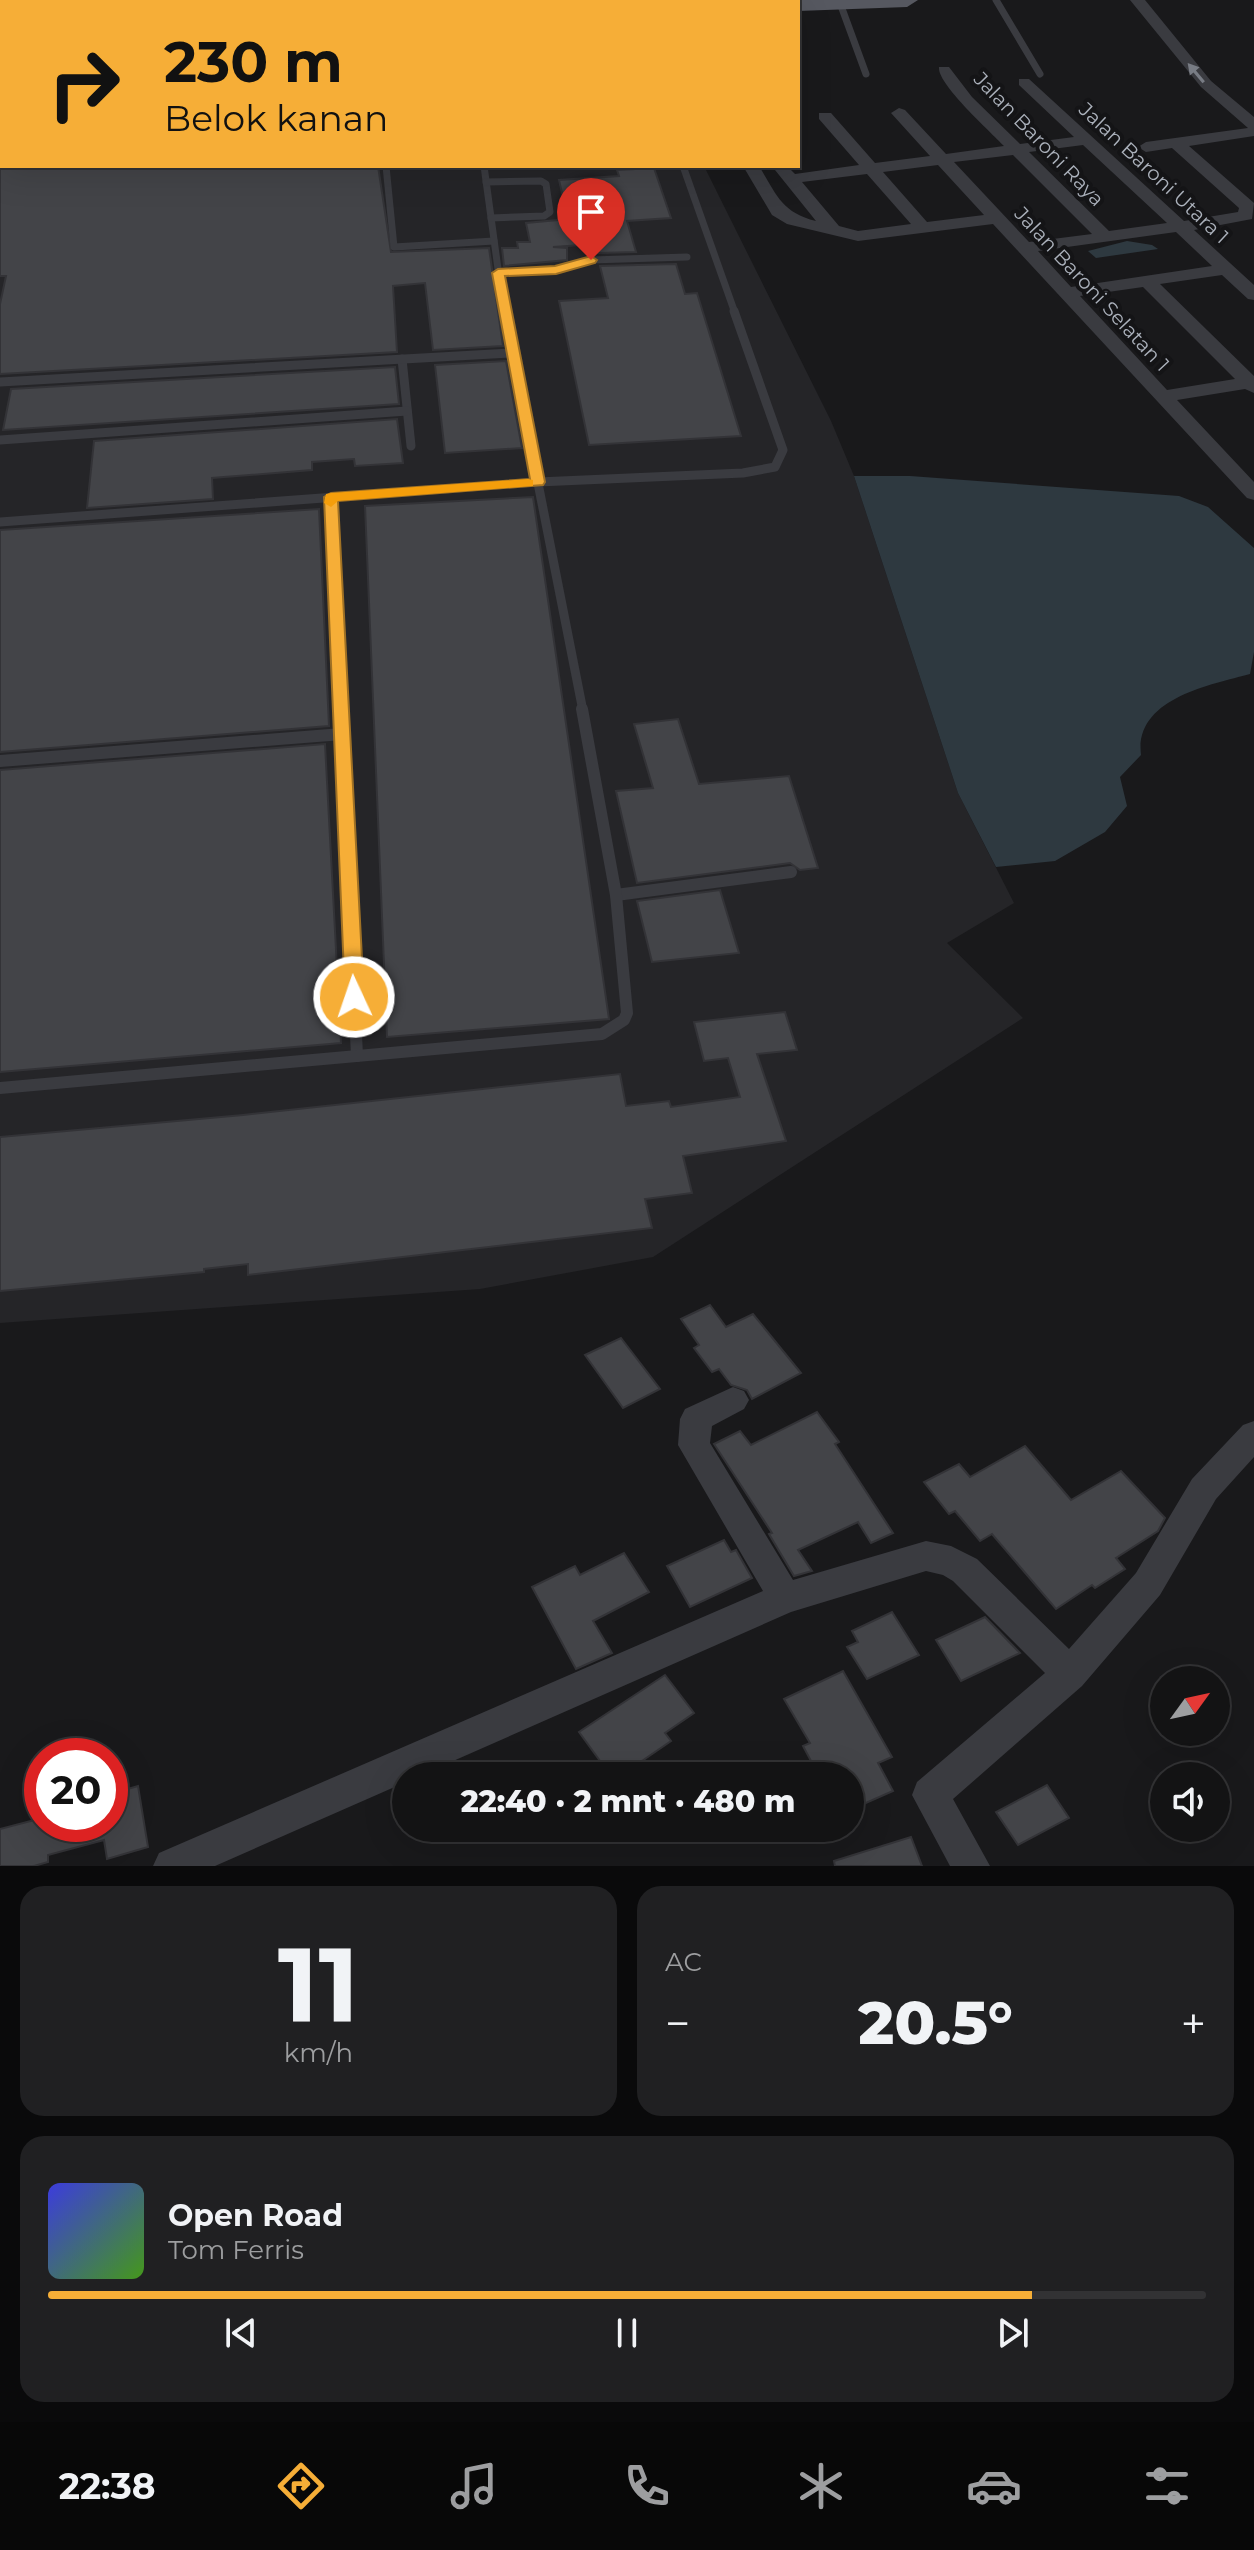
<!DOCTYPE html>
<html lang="id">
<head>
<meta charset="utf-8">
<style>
  :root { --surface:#131314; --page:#202022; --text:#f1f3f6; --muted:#9d9ea0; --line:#323234; --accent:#f6ae37 }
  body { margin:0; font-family:Montserrat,sans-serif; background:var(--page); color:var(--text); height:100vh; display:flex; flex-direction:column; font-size:30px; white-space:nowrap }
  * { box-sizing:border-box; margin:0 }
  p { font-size:26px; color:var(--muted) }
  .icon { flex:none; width:44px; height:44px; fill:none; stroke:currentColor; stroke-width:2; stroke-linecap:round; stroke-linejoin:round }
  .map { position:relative; height:1866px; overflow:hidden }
  .side { display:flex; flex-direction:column; gap:20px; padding:20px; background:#0a0a0b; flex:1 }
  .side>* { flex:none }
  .hud { position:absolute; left:0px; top:0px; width:800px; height:168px; box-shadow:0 8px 32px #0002,0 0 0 2px var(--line); background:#f6ae37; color:#111; overflow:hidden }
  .needle { width:52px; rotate:57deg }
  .fabs { position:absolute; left:1150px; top:1666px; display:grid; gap:16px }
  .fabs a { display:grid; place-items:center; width:80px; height:80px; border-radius:50%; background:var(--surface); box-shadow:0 8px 32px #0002,0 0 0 2px var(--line); font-size:40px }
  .speed { position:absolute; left:24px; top:1738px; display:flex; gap:16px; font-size:40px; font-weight:700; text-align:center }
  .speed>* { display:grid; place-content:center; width:104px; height:104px; border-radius:50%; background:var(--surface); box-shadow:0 8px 32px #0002,0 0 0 2px var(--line); line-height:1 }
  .speed .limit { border:12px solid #d22; background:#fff; color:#111 }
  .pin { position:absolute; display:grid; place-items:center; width:68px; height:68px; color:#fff; margin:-82px -34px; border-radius:50% 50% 50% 0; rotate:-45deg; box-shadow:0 0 8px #0007 }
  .pin .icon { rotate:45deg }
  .me { position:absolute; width:88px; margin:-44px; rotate:357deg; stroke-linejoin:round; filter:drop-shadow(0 0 6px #0008) }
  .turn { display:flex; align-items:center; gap:28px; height:168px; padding:0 32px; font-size:36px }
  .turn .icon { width:104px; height:104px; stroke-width:2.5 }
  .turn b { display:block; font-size:56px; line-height:68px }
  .big { font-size:60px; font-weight:800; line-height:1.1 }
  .side .card { flex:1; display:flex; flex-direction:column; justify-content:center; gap:12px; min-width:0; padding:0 28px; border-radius:24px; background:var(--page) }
  .side .dial { align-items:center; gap:0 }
  .dial b { font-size:104px; line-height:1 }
  .song { display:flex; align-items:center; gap:24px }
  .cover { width:96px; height:96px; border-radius:12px; background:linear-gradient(135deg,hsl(240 70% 55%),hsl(100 70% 35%)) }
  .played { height:8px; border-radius:4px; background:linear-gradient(90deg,var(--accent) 85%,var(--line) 85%) }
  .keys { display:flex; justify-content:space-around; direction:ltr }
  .heat { display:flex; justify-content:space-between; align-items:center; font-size:44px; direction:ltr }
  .side .tiles { flex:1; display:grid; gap:20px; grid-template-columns:1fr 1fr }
  .card:last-child { grid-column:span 2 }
  .trip { position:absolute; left:392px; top:1762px; width:472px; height:80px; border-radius:40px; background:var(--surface); box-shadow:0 8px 32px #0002,0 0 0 2px var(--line); font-weight:800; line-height:80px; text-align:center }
  .tabs { display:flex; height:128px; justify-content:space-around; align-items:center; background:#080808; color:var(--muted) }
  .tabs .icon { width:56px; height:56px }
  .tabs .selected { color:var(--accent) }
  .tabs b { font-size:36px; color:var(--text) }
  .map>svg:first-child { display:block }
  .built { fill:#252528 }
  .water { fill:#2e3940 }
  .building { fill:#434448; stroke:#333337; stroke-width:2 }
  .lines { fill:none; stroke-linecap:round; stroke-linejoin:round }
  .lane-far2 { stroke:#3a3b40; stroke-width:7 }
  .lane-far1 { stroke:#3a3b40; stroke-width:9 }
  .lane { stroke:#3a3b40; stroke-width:12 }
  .street { fill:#3a3b40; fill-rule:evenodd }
  .primary { fill:#565860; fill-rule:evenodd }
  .oneway { fill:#787c84 }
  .route { fill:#f6ae37; stroke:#a07124; stroke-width:2 }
  .slow { fill:#f59e0b }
  .labels { text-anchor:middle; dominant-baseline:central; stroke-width:8; stroke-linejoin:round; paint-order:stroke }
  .far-street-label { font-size:20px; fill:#abb1bb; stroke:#141416 }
</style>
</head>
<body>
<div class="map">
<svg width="1254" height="1866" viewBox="0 0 1254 1866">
  <rect width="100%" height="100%" fill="#19191b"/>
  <path class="built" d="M0,49L2,166H704L831,421L854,476L958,793L1014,903L947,943L1023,1018L653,1257L480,1289L0,1323Z"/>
  <g class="water">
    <path d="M1127,241L1152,245L1158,249L1096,258L1088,251Z"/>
    <path d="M854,476H910L1179,496L1208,507L1254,548V652L1250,674C1209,685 1134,699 1141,755L1120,777L1127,806L1105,832L1055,861L996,867L958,793Z"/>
  </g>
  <g class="building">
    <path d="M0,166H378L391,252L489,248L503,346L433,350L425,283L393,286L397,352L0,374V304L6,276H0Z"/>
    <path d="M654,168L671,218L627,221L636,252L597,253L595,244L553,247L567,248V260L504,266L502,248H518L517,242H530L526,223L568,219L559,180L619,176L617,170Z"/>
    <path d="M676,264L685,294L697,293L741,436L589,445L559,301L608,298L600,266Z"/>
    <path d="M506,361L522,448L445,453L435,365Z"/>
    <path d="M395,367L399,404L3,430L11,389Z"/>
    <path d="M397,419L403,463L355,466L354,459L312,462V470L212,478L213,499L87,508L94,441Z"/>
    <path d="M533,497L609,1019L387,1037L365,506Z"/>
    <path d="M319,509L329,726L0,752V530Z"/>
    <path d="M678,719L699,784L789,776L818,868L800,870L790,863L637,883L616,791L653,788L634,724Z"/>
    <path d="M325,744L341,1043L0,1072V770Z"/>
    <path d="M720,890L739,953L652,962L637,901Z"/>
    <path d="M785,1012L797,1050L757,1054L786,1141L683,1156L692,1193L645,1199L652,1228L248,1275V1264L204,1269V1272L0,1291V1137L243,1115L620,1074L626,1106L669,1101L671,1107L740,1097L728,1058L704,1061L694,1022Z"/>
    <path d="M710,1305L726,1327L753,1314L801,1373L752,1399L747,1390L731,1385L719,1369L712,1372L694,1348L699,1345L681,1319Z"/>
    <path d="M621,1338L660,1389L623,1408L585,1355Z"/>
    <path d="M817,1412L839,1442L835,1444L893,1533L871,1543L858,1522L798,1550L812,1571L794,1576L769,1534L772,1533L714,1444L740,1431L751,1445Z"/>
    <path d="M1025,1446L1071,1500L1121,1471L1165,1518L1158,1531L1116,1558L1125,1569L1095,1588L1092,1585L1056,1609L992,1534L980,1541L955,1511L949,1514L924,1482L959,1464L970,1477Z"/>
    <path d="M724,1540L731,1552L736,1550L752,1578L690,1607L667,1566Z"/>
    <path d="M624,1553L649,1592L593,1621L612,1653L576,1669L532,1587L575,1566L580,1575Z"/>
    <path d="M892,1612L919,1655L867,1679L847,1647L858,1642L852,1631Z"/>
    <path d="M985,1617L1020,1653L961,1681L936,1640Z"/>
    <path d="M843,1671L892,1757L878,1763L893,1791L850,1810V1776H819L803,1746L810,1743L784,1699Z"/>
    <path d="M665,1675L694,1713L665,1733L671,1741L620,1776H611L579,1732Z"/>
    <path d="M1047,1785L1069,1818L1018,1845L996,1812Z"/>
    <path d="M138,1786L148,1847L107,1859L104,1840L48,1855V1862L34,1866H0V1829L42,1818V1824H110V1794Z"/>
    <path d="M911,1837L922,1866H835L834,1861Z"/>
  </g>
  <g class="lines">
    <g class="lane-far2">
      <path d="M996,0L1040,74"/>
      <path d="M840,3L866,74"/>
      <path d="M386,166L394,247L494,241"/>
      <path d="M484,166L504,313"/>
      <path d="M683,166L735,313"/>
      <path d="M486,182L541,181L546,184L550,212L544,216L491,218"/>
      <path d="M498,273L556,270L591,260L687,257"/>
    </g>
    <g class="lane-far1">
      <path d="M504,311L583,711"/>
      <path d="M402,359L411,446"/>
      <path d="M0,382L512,353"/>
      <path d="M0,440L407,411"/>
      <path d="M331,497L341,711"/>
      <path d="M0,522L538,482L743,473L775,467L783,450L734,311"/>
    </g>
    <g class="lane">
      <path d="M341,709L357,1056"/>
      <path d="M0,761L342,734"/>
      <path d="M616,895L791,872"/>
      <path d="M0,1088L602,1034L624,1020L627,1013L616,895L582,709"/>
    </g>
    <g class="street">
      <path d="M91,0H109L110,2H92Z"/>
      <rect x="321" y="0" width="14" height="2"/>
      <path d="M684,0H698L699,2H685Z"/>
      <path d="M1130,0H1145L1211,81L1254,117V136L1189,146L1254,203L1252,219L1194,230L1254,285V300L1248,299L1222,275L1160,284L1254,376V393L1245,389L1177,400L1254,482V500L1247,498L993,224L858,241L787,224L772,215L743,166H759C777,195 781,212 816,221L775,170L777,167L787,166L795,174L859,165L819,119V113H831L875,163L930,156L891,113L899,108L905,110L946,154L1004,146C990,131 937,84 939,67H949L972,97L1020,144L1074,137L1019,85V79H1029L1184,221L1238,212L1239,208L1172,148L1146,152L1138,147L1146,142L1248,128L1201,87ZM1083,145L1167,223L1109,231L1029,152ZM1013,155L1092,234L1029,242L954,162ZM938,165L984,215L927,222L883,172ZM867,174L911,224L858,231L839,226L802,182ZM1176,232L1212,266L1071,287L1038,251ZM1143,287L1235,379L1167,390L1080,296Z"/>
      <path d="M733,1387L744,1391L749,1400L744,1409L712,1426L710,1443L793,1580L926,1541L951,1546L977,1559L1069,1649L1136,1573L1192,1479L1243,1425L1254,1421V1457L1216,1499L1160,1595L1082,1686L953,1799L990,1866H950L912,1795L917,1782L1045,1673L953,1581L943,1575L926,1571L791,1612L419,1776H406V1782L215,1866H153L159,1853L763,1591L678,1445L680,1419L685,1409Z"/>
    </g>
    <g class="primary">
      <path d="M790,0H918L907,7L798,11V2H788Z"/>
      <rect x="0" y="22" width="2" height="14"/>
    </g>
  </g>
  <defs><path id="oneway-solid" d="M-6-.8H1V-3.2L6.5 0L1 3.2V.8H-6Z" transform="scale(2)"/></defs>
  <use class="oneway" href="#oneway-solid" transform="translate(1196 73) rotate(-130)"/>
  <path class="route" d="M591,256L597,260L595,263L556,274L505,276L545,482L543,485L338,501L364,997L361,1002H348L345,997L324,497L331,493L530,479L492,273L498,269L555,266Z"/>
  <path class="slow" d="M528,479L533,480V486L338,501L331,507L324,503L326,494L331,493Z"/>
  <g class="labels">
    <g class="far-street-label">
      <text transform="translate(1039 139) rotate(46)">Jalan Baroni Raya</text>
      <text transform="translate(1154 173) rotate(43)">Jalan Baroni Utara 1</text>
      <text transform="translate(1092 289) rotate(47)">Jalan Baroni Selatan 1</text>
    </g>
  </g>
</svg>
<div class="fabs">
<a><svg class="needle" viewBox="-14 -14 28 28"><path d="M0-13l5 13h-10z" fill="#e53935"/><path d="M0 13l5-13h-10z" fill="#9d9ea0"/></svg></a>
<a><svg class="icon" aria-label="sound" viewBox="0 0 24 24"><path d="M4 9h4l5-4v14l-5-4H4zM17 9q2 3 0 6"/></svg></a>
</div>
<div class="speed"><div class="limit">20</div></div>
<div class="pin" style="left:591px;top:260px;background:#d93025"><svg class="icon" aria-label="arrive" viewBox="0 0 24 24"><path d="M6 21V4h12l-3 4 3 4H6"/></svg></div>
<svg class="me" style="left:354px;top:997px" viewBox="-20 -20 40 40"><circle r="17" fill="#f6ae37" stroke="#fff" stroke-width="3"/><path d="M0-11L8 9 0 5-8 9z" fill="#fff"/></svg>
<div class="trip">22:40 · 2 mnt · 480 m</div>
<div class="hud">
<div class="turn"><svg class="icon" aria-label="right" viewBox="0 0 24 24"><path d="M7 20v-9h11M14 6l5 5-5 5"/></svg><div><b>230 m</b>Belok kanan</div></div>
</div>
</div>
<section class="side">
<div class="tiles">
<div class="card dial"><b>11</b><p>km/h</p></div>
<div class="card"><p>AC</p>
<div class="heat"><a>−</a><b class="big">20.5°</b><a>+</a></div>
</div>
<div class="card">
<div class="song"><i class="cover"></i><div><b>Open Road</b><p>Tom Ferris</p></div></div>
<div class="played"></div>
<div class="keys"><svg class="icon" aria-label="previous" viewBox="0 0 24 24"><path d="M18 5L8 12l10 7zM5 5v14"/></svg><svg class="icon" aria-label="pause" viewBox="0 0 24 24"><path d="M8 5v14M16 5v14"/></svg><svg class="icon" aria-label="next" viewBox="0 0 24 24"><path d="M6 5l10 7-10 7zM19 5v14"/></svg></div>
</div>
</div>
</section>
<nav class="tabs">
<b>22:38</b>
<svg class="icon selected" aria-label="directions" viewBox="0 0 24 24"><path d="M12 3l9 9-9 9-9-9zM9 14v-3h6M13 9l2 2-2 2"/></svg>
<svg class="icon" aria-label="music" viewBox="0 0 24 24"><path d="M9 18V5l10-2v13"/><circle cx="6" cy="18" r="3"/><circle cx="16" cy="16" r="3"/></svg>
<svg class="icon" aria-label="phone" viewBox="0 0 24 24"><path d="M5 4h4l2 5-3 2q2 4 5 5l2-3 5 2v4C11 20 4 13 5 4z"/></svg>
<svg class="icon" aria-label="climate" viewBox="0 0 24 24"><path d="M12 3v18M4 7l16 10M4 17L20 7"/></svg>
<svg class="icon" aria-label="car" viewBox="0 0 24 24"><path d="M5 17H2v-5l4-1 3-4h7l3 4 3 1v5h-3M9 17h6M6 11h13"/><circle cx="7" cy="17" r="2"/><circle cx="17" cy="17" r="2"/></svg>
<svg class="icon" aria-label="filters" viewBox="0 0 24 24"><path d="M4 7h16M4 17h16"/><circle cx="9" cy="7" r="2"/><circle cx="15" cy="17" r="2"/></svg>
</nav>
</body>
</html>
